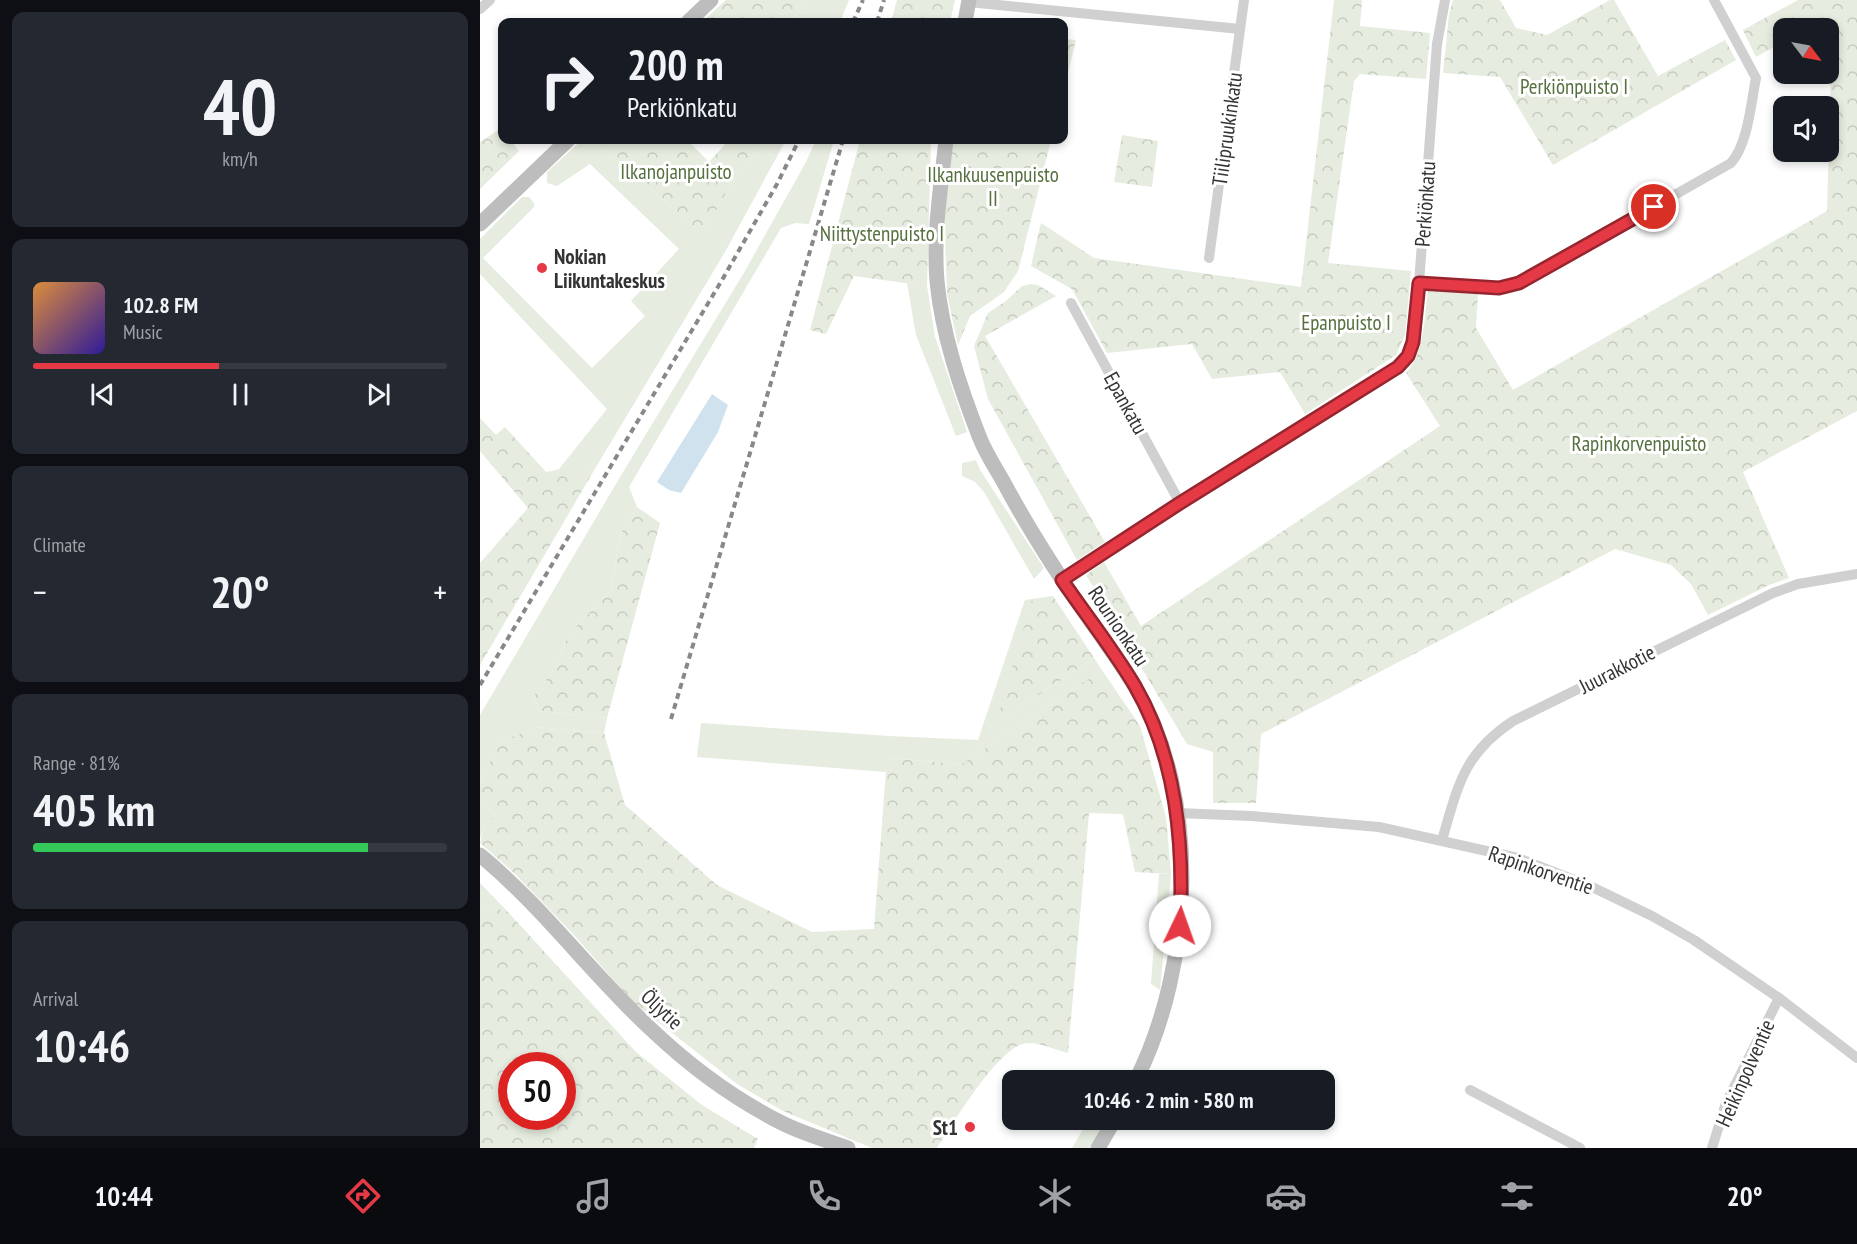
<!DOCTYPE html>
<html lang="en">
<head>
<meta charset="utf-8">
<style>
  :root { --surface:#171b24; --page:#242831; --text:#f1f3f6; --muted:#9ea1a6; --line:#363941; --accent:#e63946 }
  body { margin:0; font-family:"PT Sans Narrow",sans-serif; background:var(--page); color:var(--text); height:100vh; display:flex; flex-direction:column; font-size:22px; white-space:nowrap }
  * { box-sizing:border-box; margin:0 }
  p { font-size:20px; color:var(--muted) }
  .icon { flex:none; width:33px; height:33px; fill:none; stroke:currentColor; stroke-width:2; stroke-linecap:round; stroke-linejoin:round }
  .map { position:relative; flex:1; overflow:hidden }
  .sheet { display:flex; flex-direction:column; gap:12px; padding:12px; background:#0d0f14; width:480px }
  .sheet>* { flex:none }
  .hud { position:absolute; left:18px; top:18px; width:570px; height:126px; border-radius:12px; box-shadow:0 3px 9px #0003; background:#171b24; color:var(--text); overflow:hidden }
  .needle { width:39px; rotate:122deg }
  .tools { position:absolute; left:1293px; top:18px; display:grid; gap:12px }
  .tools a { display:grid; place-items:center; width:66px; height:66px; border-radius:12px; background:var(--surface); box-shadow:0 3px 9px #0003; font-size:30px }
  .speed { position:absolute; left:18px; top:1052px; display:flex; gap:12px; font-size:30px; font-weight:700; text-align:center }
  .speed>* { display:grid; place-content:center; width:78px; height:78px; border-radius:50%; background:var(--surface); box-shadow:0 3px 9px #0003; line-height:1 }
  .speed .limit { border:9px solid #d22; background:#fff; color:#111 }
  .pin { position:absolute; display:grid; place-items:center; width:51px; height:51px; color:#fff; margin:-26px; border:3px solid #fff; border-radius:50%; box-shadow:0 2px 6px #0007 }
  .me { position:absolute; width:66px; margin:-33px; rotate:3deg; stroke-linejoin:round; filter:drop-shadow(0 0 4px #0008) }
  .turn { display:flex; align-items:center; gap:21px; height:126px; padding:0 30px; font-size:27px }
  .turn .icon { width:78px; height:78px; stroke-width:2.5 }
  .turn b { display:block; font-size:42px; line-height:51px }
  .big { font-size:45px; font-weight:700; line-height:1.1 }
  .sheet .card { flex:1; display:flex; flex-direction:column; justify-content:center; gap:9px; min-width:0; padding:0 21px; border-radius:12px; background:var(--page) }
  .sheet .dial { align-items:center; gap:0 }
  .dial b { font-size:78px; line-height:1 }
  .song { display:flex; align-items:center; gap:18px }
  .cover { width:72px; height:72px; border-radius:9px; background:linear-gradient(135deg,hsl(30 70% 55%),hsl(250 70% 35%)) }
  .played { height:6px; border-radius:3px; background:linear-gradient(90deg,var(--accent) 45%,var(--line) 45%) }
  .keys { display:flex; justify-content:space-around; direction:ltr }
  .heat { display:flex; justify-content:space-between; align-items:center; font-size:33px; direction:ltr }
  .charge { height:9px; border-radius:4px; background:linear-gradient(90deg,#34c759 81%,var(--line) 0) }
  .trip { position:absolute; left:522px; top:1070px; width:333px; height:60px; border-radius:12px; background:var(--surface); box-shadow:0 3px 9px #0003; font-weight:700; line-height:60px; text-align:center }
  .menu { display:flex; height:96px; justify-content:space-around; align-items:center; background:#090b0e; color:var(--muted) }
  .menu .icon { width:42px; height:42px }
  .menu .active { color:var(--accent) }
  .menu b { font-size:27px; color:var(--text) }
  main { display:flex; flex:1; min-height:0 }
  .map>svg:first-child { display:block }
  .grass { fill:#e6ecdf }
  .forest { fill:url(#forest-crowns); fill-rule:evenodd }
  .water { fill:#cfe2ee }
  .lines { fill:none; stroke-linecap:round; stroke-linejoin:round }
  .street { stroke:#d0d0d0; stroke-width:10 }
  .secondary { stroke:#bdbdbd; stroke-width:15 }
  .rail { stroke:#888; stroke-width:4; stroke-dasharray:6 4.5; stroke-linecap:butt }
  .route-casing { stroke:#96252e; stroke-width:15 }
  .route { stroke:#e63946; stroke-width:10 }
  .poi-dot { fill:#e63946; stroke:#fff; stroke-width:2 }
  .labels { text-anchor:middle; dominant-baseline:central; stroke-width:6; stroke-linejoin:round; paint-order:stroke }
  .park-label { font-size:21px; fill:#56703f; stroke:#fff }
  .street-label { font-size:21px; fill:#333; stroke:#fff }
  .poi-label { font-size:21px; font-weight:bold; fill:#333; stroke:#fff; text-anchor:start }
</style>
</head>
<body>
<main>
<section class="sheet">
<div class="card dial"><b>40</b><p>km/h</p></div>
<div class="card">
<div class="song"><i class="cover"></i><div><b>102.8 FM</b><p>Music</p></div></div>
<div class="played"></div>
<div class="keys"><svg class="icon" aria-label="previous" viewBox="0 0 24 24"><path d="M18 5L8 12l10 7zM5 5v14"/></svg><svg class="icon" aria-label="pause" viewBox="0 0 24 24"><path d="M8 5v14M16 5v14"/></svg><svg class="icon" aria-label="next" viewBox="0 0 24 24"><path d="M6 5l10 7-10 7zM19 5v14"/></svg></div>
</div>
<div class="card"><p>Climate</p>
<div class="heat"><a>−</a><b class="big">20°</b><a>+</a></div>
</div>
<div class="card"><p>Range · 81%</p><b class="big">405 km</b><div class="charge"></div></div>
<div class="card"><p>Arrival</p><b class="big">10:46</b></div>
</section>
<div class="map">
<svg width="1377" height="1148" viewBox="0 0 1377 1148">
  <defs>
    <pattern id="forest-crowns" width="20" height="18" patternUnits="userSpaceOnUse" patternTransform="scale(1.5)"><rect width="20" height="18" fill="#e6ecdf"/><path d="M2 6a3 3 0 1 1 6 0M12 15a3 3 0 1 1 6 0" fill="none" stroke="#c6cbc0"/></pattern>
  </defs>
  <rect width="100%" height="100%" fill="#fff"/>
  <g class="grass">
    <path d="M329,0H369L360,22H310Z"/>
    <path d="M102,140H125V149L213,226L225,231L248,189L285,140H306L245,252L116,467L79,469L127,409L0,274V239L42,197H49L54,203V207L3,258L112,368L165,316L151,301L199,249L110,164L77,186L67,183V172Z"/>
    <path d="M336,140H354L329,224L315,223L301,228L149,487L157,507L140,535L131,590L89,634L72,673L54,695L59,711L127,718L124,733L56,727L20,742L0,782V715L140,477L265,271L326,162Z"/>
    <path d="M427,283L447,286L455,337L487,432L476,436L436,335Z"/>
    <path d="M496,460L500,470L564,568L554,579L504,492L495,482L482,476V463Z"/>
    <path d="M552,599L521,710L526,717L614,658L622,670L482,764L408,758L406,772L217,757L221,723L409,736L498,740L545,600Z"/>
    <path d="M0,797L15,815L4,827L0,839Z"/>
    <path d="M679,874H691L680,990L671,984Z"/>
    <path d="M0,883L28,912L0,903Z"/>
    <path d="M609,1119H627L609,1148H592Z"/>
  </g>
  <g class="forest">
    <path d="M246,0H329L310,22H222Z"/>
    <path d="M417,0H475L470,22H411Z"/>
    <path d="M854,0H882L880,26L950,33L946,79L880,74L874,81L848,263L931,271L925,335L916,355L825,414L800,372L732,379L712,344L627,353L592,289L551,266L561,223L614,258L821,287Z"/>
    <path d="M973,0H1020L1036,28L1067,35L1130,0H1134L1178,76L1245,40L1256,60L1073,165L1020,77L963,73L969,15Z"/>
    <path d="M1318,0H1377V411L1263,472L1309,578L1289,585L1228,615L1211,584L1191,565L1135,549L781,734L776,803H733V752L707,744L606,575L624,562L661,626L960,426L926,373C945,352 944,318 948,291L998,294L996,328L1033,390L1347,211L1352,35L1343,21L1330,28H1304L1303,42L1276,57L1263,30Z"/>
    <path d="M584,39L596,40L584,89Z"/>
    <path d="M21,128L22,140H30L39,151L0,189V142Z"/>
    <path d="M642,135L678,141L672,187L634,182Z"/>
    <path d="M125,140H207L229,162L249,140H285L248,189L225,231L213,226L125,149Z"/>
    <path d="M380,140H451L447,286L374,276L346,334L330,330Z"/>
    <path d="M473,140H571L538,271L524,292L490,316L478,345L467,294L464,207Z"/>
    <path d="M550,284L558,285L576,296L505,336L625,542L597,560L508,399L494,346L508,313L526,301L542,286Z"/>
    <path d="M0,418L16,435L25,427L66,472L85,468L116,467L0,665V563L48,508L0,451Z"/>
    <path d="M157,507L180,523L127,718L59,711L54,695L72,673L89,634L131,590L140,535Z"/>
    <path d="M573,596L614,658L526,717L520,710L552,599Z"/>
    <path d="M622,670L660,726L686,817L691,874L655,872L643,814L609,813L588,1053C576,1050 559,1042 547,1043C519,1045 473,1124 457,1148H392L303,1111L257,1084L153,1002L94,935L33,872L0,843L4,827L15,815L0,797V782L20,742L56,727L124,733L145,805L237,885L332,932L394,929L407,758L482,764Z"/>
    <path d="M0,903L28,912L156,1052L222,1105L278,1139L274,1148H0ZM32,1065H82V1116H32Z"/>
  </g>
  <path class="water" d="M232,394L248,405L238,432L201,493L189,490L177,482Z"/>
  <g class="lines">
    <g class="street">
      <path d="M488,2L760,29"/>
      <path d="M0,9L10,0"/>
      <path d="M729,258L764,0"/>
      <path d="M939,283L1019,288L1039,283L1251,163C1268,144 1271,103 1276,78L1234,0"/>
      <path d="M591,303L700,503"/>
      <path d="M582,580L700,503L918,367L928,356L933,342L939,283L957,44L965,0"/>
      <path d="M698,813L771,816L899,827L1038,858L1110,886L1172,916L1214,940L1299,998L1377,1058"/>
      <path d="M962,840C978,786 983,754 1033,721L1293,593L1318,584L1377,574"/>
      <path d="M990,1090L1100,1148"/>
      <path d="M1232,1148L1246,1103L1299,998"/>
    </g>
    <g class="secondary">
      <path d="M208,22L231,0"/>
      <path d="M485,22L489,0"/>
      <path d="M466,140C461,186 453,234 457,281C462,334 480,387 499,436C505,452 515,467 523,481C541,515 562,549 583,581C606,616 632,649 654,685C722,797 713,966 656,1080"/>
      <path d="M0,224L88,140"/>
      <path d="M0,855C65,909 112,975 173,1031C210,1066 255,1099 300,1122C321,1133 346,1140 368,1148"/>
      <path d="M618,1148L635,1119"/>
    </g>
    <g class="rail">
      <path d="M373,22L383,0"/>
      <path d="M397,22L404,0"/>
      <path d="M0,685L242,280L297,184L319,140"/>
      <path d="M191,719L363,140"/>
    </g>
  </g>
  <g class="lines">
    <defs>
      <path id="route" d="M700,926C704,844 697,759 655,686C633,649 606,615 582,580L700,503L918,367L928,356L933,342L939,283L1019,288L1039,283L1174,207"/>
    </defs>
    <use href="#route" class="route-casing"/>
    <use href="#route" class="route"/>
  </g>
  <g class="poi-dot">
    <circle cx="62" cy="268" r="6"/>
    <circle cx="490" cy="1127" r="6"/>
  </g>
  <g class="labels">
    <g class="park-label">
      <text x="1094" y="86">Perkiönpuisto I</text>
      <text x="196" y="171">Ilkanojanpuisto</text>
      <text x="513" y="174">Ilkankuusenpuisto<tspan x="513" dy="24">II</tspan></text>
      <text x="402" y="233">Niittystenpuisto I</text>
      <text x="866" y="322">Epanpuisto I</text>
      <text x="1159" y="443">Rapinkorvenpuisto</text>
    </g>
    <g class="street-label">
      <text transform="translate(747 129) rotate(-82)">Tiilipruukinkatu</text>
      <text transform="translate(945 204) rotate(-86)">Perkiönkatu</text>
      <text transform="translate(646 403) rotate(61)">Epankatu</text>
      <text transform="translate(639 626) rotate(56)">Rounionkatu</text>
      <text transform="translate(1137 669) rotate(-27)">Juurakkotie</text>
      <text transform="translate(1061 870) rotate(19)">Rapinkorventie</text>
      <text transform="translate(182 1009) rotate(43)">Öljytie</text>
      <text transform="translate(1265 1073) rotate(-66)">Heikinpolventie</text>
    </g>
    <g class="poi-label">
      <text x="74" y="256">Nokian<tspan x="74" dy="24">Liikuntakeskus</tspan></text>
      <text x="478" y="1127" text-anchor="end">St1</text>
    </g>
  </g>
</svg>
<div class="tools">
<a><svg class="needle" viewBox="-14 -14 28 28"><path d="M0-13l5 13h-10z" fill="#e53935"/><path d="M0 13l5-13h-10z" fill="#9ea1a6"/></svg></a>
<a><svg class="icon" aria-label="sound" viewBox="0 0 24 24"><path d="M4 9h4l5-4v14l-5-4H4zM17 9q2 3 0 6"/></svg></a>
</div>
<div class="speed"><div class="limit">50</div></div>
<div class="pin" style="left:1174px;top:207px;background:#d93025"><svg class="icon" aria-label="arrive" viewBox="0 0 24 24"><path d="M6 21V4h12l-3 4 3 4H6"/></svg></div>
<svg class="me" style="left:700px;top:926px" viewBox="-20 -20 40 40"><circle r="19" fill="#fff"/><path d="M0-13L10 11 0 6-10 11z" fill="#e63946"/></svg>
<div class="trip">10:46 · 2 min · 580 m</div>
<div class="hud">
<div class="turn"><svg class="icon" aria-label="right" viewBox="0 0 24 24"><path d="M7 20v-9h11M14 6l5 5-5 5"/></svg><div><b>200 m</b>Perkiönkatu</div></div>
</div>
</div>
</main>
<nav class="menu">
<b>10:44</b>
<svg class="icon active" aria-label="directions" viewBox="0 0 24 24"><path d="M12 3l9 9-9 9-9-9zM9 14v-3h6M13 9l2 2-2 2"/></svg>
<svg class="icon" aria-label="music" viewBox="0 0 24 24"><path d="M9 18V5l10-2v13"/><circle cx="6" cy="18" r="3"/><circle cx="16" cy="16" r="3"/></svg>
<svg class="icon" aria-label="phone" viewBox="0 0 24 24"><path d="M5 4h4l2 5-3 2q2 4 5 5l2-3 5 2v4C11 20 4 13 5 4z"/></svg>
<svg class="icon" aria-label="climate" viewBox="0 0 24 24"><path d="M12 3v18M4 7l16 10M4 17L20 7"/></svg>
<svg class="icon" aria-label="car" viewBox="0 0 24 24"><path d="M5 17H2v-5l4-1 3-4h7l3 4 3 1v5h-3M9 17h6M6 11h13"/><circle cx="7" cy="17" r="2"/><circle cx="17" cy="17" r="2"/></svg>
<svg class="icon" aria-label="filters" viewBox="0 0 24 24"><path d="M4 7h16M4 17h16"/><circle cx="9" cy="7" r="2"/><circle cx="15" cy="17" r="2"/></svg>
<b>20°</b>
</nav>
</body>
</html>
